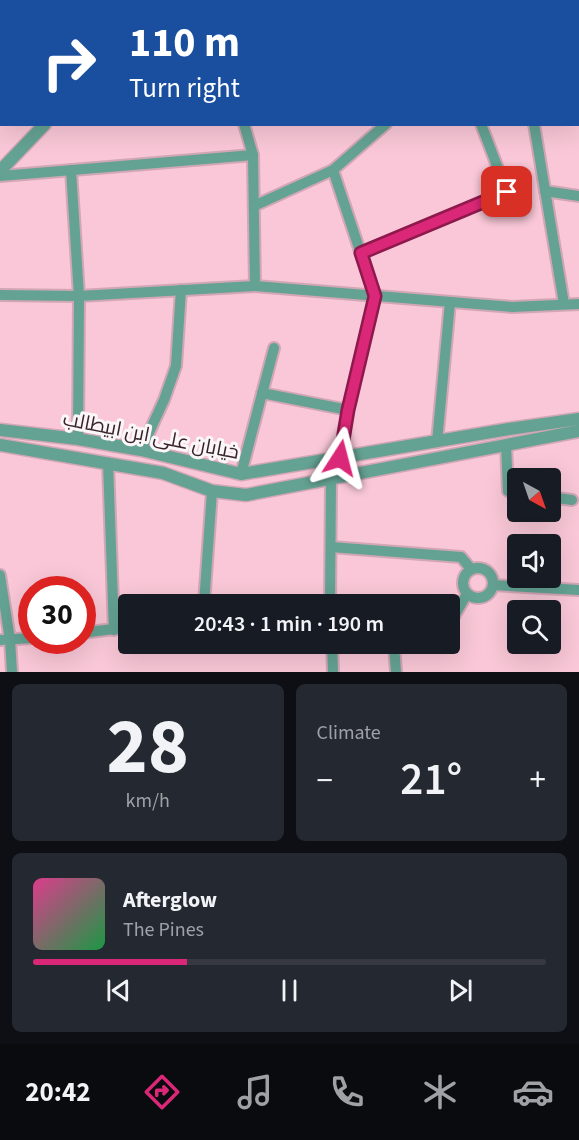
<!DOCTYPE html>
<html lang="en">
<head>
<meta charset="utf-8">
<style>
  :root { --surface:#171b24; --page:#242831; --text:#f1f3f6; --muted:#9ea1a6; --line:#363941; --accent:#db2777 }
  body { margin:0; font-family:"Source Sans 3",Cairo,sans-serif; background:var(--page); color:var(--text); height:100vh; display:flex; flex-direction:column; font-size:22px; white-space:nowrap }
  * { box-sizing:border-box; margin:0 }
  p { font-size:20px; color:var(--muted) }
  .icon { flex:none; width:33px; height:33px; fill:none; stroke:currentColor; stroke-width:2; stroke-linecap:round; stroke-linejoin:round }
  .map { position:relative; height:672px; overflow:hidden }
  .sheet { display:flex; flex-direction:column; gap:12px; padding:12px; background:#0d0f14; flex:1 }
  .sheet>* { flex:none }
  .top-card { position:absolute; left:0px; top:0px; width:579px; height:126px; box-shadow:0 6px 24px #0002; background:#1a4fa0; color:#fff; overflow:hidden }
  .needle { width:39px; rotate:140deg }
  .controls { position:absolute; left:507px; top:468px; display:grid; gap:12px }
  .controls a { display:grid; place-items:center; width:54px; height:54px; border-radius:6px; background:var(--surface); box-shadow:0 6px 24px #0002; font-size:30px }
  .speed { position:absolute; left:18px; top:576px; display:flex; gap:12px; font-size:30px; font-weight:700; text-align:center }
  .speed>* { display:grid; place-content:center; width:78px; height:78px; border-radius:50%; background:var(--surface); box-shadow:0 6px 24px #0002; line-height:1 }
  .speed .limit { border:9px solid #d22; background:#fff; color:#111 }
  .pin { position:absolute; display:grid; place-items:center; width:51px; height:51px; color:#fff; margin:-26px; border-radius:12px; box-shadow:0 3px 9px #0006 }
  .me { position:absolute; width:66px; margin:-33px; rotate:9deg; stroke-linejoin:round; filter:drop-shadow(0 0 4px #0008) }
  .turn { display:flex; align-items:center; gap:21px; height:126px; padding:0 30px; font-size:27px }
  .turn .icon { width:78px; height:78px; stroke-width:2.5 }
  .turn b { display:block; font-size:42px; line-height:51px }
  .big { font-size:45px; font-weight:600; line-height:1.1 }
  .sheet .widget { flex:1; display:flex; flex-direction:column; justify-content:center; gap:9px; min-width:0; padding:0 21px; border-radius:9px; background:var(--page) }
  .sheet .dial { align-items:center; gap:0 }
  .dial b { font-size:78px; line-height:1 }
  .song { display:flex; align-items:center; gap:18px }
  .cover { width:72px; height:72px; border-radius:9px; background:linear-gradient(135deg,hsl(330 70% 55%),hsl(140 70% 35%)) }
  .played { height:6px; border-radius:3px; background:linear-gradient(90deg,var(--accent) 30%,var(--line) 30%) }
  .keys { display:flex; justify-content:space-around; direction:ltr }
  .heat { display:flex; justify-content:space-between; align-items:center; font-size:33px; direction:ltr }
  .sheet .tiles { flex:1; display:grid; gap:12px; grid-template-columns:1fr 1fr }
  .widget:last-child { grid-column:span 2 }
  .trip { position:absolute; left:118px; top:594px; width:342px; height:60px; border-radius:6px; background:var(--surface); box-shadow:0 6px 24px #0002; font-weight:600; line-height:60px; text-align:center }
  .tab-bar { display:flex; height:96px; justify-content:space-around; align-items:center; background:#090b0e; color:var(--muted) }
  .tab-bar .icon { width:42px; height:42px }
  .tab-bar .selected { color:var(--accent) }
  .tab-bar b { font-size:27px; color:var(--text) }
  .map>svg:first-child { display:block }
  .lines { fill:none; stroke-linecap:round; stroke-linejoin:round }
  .minor-casing { stroke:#d2a7b5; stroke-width:14 }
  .tertiary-casing { stroke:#d2a7b5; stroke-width:15 }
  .minor { stroke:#64a293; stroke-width:10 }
  .tertiary { stroke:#64a293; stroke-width:12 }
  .route-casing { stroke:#8e194d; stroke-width:15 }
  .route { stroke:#db2777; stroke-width:10 }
  .labels { text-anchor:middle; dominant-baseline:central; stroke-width:6; stroke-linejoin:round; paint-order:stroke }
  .street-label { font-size:20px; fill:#38252c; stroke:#fbf6f8 }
</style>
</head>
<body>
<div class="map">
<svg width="579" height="672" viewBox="0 0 579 672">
  <rect width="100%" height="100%" fill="#f9c7d7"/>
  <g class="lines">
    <defs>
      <g id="minor">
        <path d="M510,0L511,2"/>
        <path d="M258,2L271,0"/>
        <path d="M0,5H2"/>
        <path d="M578,8H579"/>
        <path d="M244,124L253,155"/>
        <path d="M534,124L564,304"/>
        <path d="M71,170L79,296L78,439"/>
        <path d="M0,176L253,155L255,286"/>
        <path d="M545,191L579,196"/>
        <path d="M254,206L333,170"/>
        <path d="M361,253L507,192L481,124"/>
        <path d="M0,295L79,296L255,286L512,307L579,304"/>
        <path d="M262,393L348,410"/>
        <path d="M437,442L450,302"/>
        <path d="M506,445L508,491L518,492"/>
        <path d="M141,450L164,400L176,366L181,290"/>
        <path d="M340,458L348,410L375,296L333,170L386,124"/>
        <path d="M108,463L114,630"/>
        <path d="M241,474L274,348"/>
        <path d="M550,497L572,500"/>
        <path d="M331,547L461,557L471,569"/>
        <circle cx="478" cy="583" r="15"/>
        <path d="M0,575L10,640L12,672"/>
        <path d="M493,585L579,590"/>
        <path d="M204,604L212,491"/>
        <path d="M330,604L331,480"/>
        <path d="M450,618H453L467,594"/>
        <path d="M82,633L129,627"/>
        <path d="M0,640L32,638"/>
        <path d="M332,644L333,672"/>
        <path d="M394,644L396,672"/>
      </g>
      <g id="tertiary">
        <path d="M166,2L167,0"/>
        <path d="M0,171L45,124"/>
        <path d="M0,430L78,439L141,450L241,474L509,429L579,419"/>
        <path d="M0,445L163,473L212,491L246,495L579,431"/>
      </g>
    </defs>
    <use href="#minor" class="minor-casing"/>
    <use href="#tertiary" class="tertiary-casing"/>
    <use href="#minor" class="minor"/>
    <use href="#tertiary" class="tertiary"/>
  </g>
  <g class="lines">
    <defs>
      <path id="route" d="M340,458L348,410L375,296L361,253L507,192"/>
    </defs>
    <use href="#route" class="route-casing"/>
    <use href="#route" class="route"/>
  </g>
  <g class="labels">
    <g class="street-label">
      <text transform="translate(151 436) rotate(11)">خیابان علی ابن ابیطالب</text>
    </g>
  </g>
</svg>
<div class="controls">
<a><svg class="needle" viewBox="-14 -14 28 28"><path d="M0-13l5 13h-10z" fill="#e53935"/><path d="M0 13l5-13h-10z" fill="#9ea1a6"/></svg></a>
<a><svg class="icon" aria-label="sound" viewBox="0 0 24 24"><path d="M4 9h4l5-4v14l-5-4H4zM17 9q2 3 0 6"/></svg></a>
<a><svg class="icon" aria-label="search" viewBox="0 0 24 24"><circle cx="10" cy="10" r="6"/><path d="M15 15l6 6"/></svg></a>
</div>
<div class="speed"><div class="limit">30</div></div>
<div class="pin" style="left:507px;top:192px;background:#d93025"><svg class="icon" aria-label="arrive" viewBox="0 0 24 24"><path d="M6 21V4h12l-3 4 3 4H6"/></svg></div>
<svg class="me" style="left:340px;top:458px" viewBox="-20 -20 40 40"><path d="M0-17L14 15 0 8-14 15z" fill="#db2777" stroke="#fff" stroke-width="4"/></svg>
<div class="trip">20:43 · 1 min · 190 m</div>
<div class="top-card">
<div class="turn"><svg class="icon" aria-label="right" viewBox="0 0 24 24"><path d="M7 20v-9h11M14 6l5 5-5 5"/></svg><div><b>110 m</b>Turn right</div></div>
</div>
</div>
<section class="sheet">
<div class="tiles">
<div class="widget dial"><b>28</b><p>km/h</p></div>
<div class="widget"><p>Climate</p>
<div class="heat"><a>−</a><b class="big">21°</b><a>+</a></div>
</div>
<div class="widget">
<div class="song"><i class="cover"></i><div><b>Afterglow</b><p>The Pines</p></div></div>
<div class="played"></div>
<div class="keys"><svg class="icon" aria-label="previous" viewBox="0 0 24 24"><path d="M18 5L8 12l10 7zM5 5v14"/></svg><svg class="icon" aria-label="pause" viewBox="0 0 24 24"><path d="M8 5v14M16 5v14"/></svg><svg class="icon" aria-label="next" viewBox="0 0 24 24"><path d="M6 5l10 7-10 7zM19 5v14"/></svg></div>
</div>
</div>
</section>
<nav class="tab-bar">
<b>20:42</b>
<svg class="icon selected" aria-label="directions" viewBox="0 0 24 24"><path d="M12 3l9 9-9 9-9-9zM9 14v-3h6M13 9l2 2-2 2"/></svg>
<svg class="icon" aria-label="music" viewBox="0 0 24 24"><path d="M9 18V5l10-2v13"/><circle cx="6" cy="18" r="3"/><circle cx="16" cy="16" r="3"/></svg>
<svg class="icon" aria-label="phone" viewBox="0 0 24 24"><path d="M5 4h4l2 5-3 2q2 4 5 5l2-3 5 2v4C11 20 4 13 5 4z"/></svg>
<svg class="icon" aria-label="climate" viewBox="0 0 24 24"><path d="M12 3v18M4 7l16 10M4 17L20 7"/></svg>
<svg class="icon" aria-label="car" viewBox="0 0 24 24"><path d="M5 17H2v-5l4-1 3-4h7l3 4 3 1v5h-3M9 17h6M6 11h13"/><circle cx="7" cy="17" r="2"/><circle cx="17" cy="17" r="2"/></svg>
</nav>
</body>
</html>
